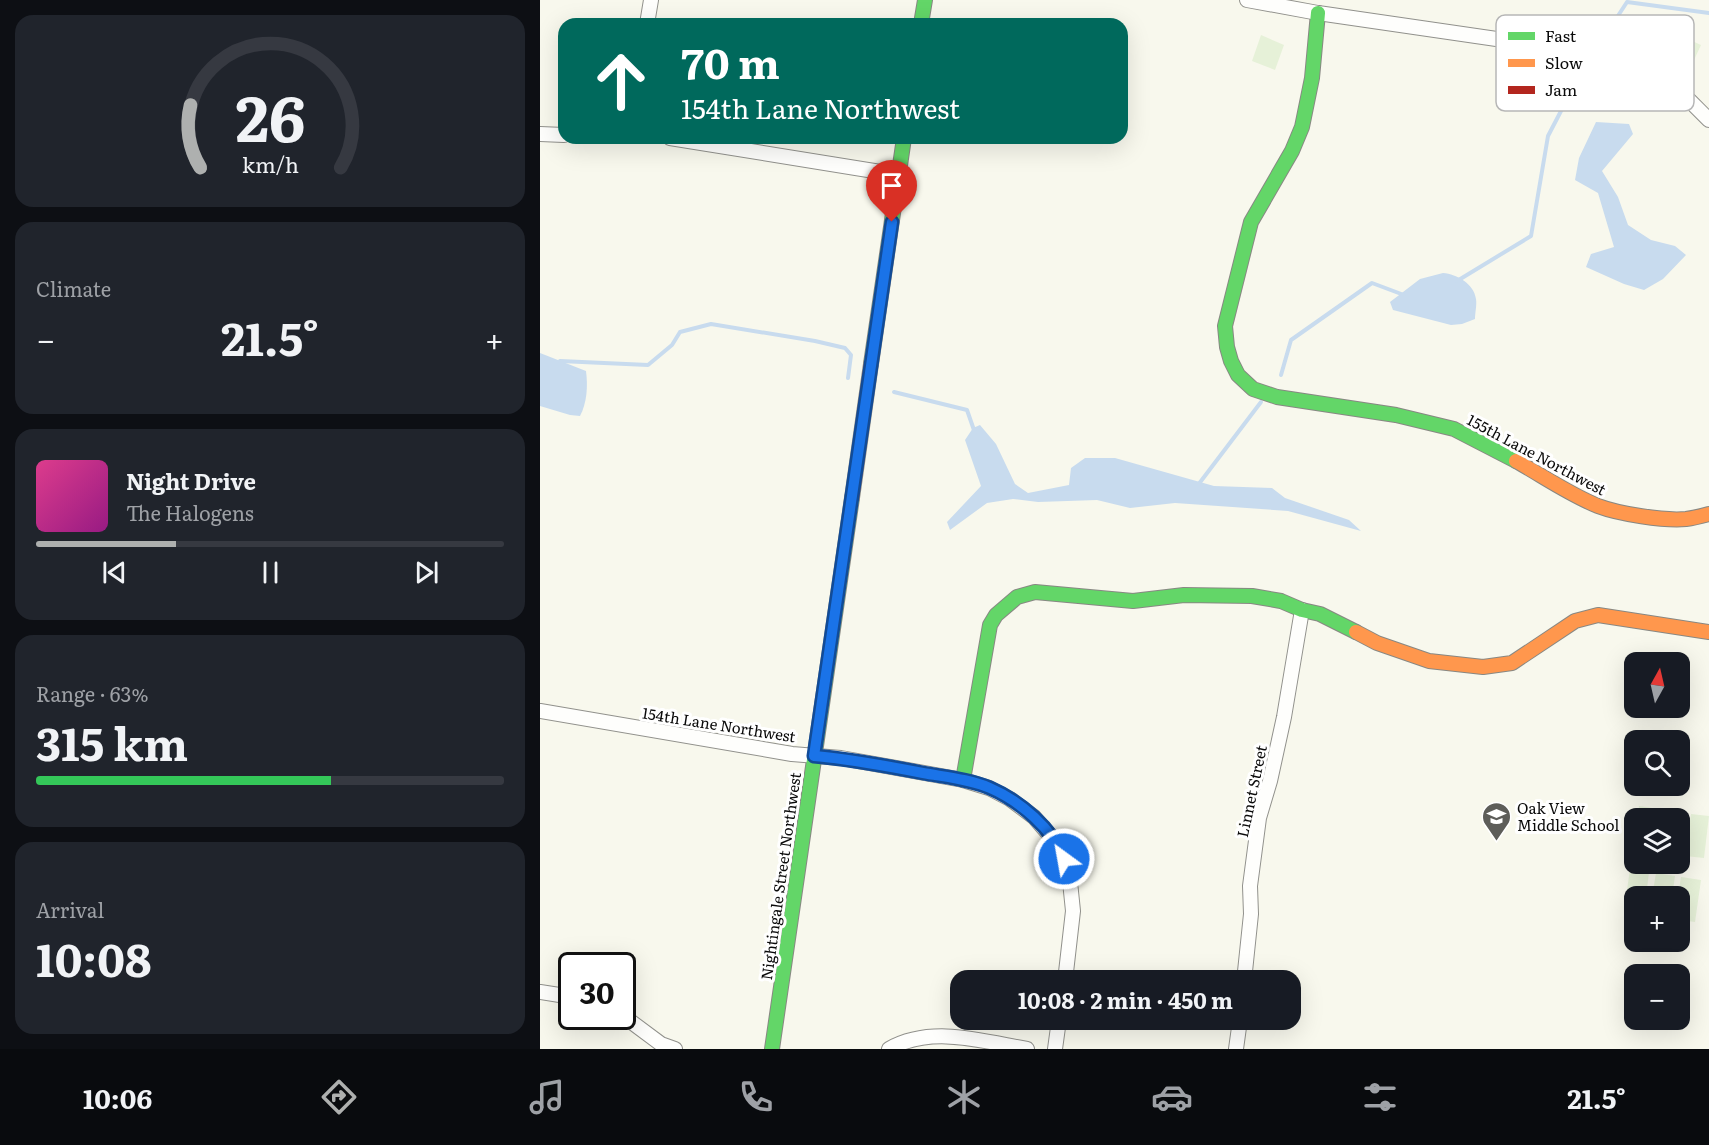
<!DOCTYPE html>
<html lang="en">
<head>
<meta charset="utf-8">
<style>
  :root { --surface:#171b24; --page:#20242c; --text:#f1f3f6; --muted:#9ea1a6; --line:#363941; --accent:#aeb0af }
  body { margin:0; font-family:Literata,serif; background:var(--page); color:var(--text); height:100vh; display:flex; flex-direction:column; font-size:22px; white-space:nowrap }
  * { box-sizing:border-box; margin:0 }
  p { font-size:20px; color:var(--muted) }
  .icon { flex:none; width:33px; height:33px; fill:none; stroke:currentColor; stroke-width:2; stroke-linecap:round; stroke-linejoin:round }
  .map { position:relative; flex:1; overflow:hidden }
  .details { display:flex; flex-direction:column; gap:15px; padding:15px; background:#0d0f14; width:540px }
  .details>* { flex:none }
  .top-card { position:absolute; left:18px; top:18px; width:570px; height:126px; border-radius:18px; box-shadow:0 6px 24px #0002; background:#00695c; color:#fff; overflow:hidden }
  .needle { width:39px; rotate:8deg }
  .tools { position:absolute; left:1084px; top:652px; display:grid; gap:12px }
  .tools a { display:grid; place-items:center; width:66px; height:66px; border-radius:12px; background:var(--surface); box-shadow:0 6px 24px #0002; font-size:30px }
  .speed { position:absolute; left:18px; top:952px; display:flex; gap:12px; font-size:30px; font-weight:700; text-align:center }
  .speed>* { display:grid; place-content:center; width:78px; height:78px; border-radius:50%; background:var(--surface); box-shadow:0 6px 24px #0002; line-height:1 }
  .speed .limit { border:3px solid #111; border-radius:9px; background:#fff; color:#111 }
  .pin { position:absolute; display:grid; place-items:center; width:51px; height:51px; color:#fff; margin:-62px -26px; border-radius:50% 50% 50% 0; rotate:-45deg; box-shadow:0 0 6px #0007 }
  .pin .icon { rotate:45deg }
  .me { position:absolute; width:66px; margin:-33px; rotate:328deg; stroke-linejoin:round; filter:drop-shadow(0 0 4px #0008) }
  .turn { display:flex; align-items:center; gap:21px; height:126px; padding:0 24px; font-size:27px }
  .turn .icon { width:78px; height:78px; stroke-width:2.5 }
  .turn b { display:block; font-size:42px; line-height:51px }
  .big { font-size:45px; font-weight:700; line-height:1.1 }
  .details .widget { flex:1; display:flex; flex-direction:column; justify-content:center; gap:9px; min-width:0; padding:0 21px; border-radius:18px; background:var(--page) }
  .details .dial { align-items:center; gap:0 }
  .dial svg { height:156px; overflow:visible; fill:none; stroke:var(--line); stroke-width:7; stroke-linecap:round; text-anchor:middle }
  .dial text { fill:var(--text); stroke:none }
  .song { display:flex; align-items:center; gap:18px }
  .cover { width:72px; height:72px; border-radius:9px; background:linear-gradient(135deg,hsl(330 70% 55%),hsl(310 70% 35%)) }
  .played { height:6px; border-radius:3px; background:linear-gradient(90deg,var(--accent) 30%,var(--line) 30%) }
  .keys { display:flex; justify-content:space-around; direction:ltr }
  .heat { display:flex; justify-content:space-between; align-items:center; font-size:33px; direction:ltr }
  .charge { height:9px; border-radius:4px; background:linear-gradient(90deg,#34c759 63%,var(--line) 0) }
  .trip { position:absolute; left:410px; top:970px; width:351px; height:60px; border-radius:18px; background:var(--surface); box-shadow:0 6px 24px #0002; font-weight:700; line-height:60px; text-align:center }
  .tabs { display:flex; height:96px; justify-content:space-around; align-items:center; background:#090b0e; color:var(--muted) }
  .tabs .icon { width:42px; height:42px }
  .tabs .on { color:var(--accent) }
  .tabs b { font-size:27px; color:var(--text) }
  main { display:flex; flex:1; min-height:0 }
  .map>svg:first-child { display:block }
  .pitch { fill:#e6f1d8 }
  .water { fill:#c8dbee }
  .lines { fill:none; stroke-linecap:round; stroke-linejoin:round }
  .stream { stroke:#c8dbee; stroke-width:4 }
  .street-casing { stroke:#91918c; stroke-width:16 }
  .fast-casing { stroke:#888883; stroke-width:16 }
  .slow-casing { stroke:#888883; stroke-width:16 }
  .jam-casing { stroke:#888883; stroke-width:16 }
  .street { stroke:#fefefc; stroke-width:14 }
  .fast { stroke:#63d668; stroke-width:14 }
  .slow { stroke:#ff974d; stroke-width:14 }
  .jam { stroke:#b3261e; stroke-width:14 }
  .route-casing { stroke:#114b97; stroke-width:15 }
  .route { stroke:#1a73e8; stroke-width:10 }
  .labels { text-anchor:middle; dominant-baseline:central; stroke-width:6; stroke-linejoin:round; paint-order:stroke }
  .street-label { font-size:15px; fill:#0a0a0a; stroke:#fff }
  .poi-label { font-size:15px; fill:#0a0a0a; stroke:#fff; text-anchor:start }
  .key { fill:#fff; stroke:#b6b6b6; stroke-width:1.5 }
  .key-label { font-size:16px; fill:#0a0a0a }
</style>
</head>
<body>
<main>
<section class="details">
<div class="widget dial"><svg viewBox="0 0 100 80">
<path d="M14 69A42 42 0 1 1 86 69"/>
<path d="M14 69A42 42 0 0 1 9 37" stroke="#aeb0af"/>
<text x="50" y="56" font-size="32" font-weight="700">26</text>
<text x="50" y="72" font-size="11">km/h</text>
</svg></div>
<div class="widget"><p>Climate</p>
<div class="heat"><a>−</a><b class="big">21.5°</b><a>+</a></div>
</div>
<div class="widget">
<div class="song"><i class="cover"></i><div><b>Night Drive</b><p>The Halogens</p></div></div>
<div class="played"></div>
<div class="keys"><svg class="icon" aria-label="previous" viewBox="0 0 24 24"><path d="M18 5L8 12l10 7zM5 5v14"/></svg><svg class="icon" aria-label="pause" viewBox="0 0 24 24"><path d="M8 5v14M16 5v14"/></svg><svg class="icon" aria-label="next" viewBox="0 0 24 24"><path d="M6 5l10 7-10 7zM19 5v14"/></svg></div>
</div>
<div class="widget"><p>Range · 63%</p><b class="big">315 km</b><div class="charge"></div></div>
<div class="widget"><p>Arrival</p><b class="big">10:08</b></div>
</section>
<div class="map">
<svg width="1169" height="1049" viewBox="0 0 1169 1049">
  <rect width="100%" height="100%" fill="#f8f8ed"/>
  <g class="pitch">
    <path d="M1103,19L1161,45L1147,75L1089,48Z"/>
    <path d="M721,35L744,45L735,70L712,61Z"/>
    <path d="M1099,806L1119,809L1117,819H1097Z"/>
    <path d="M1151,814L1169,816L1164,858L1145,856Z"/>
    <path d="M1090,869L1109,872L1106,897H1095V920L1087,919L1088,912L1084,911Z"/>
    <path d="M1116,873L1135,876L1132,897H1112Z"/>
    <path d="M1141,877L1161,880L1155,922L1140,920V897H1138Z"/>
  </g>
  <g class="water">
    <path d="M1056,122L1089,124L1093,134L1062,171L1078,197L1088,225L1111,240L1135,246L1146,255L1123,279L1104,290L1084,284L1046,267L1051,254L1074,247L1058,193L1035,180L1039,158Z"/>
    <path d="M903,273C917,274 934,284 936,299C937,305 935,313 935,319L922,324L911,325L853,310L850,302L880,279Z"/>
    <path d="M0,353L46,371C48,386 47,403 40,416L30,415L0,406Z"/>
    <path d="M440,425L456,444L475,484L488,493L529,485L531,468L545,458H575L674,486L732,488L745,498L809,520L821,531L748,511L635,503L590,508L557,500L498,502L473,499L447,503L410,530L407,522L441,486L425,440L433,428Z"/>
  </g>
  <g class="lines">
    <g class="stream">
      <path d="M1057,48L1087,2L1169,13"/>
      <path d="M917,281L991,236L1008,136L1034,86"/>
      <path d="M20,361L108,365L132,345L140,332L171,324L275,341L305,348L311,355L308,378"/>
      <path d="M741,375L751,340L832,283L864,295"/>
      <path d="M354,392L427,410L435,433"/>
      <path d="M658,485L721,402"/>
    </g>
    <defs>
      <g id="street">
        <path d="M707,0L778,13L984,43L1038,54L1067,63L1131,89L1149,100L1169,120"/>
        <path d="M107,24L111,0"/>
        <path d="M0,134L24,135"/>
        <path d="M130,138L359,175"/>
        <path d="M0,711L252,754L301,758L423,780L449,788L470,799L494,817L519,846L529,872L533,911L525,981"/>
        <path d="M704,981L711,914L710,886L719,818L730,781L744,717L762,610"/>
        <path d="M0,992L32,997"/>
        <path d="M82,1015L121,1044L135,1049"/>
        <path d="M349,1049C391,1025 442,1041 487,1049"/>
        <path d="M515,1049L519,1020"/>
        <path d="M696,1049L700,1020"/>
      </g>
      <g id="fast">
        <path d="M778,13L772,78L762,127L752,151L711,222L685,326L687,347L691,361L698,375L713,389L737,397L856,415L914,429L976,461"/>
        <path d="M381,24L385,0"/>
        <path d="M331,364L364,138"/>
        <path d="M423,780L450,625L456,615L477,597L495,592L593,601L644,595L712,596L741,601L762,610L780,614L816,632"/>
        <path d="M232,1049L312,498"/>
      </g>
      <g id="slow">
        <path d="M976,461C1003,476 1030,495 1058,506C1079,514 1124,521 1146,519C1154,518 1162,516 1169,514"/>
        <path d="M816,632L837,643L889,661L943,667L972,663L1035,621L1058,615L1169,632"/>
      </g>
      <path id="jam" d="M312,498L331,364"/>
    </defs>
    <use href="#street" class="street-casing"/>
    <use href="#fast" class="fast-casing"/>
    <use href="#slow" class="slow-casing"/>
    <use href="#jam" class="jam-casing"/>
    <use href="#street" class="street"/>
    <use href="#fast" class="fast"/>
    <use href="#slow" class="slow"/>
    <use href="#jam" class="jam"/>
  </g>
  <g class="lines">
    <defs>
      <path id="route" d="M352,222L274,756C311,759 347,766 383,773C405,777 429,779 450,788C480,801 513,829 524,859"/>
    </defs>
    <use href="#route" class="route-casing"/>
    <use href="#route" class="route"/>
  </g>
  <defs>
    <symbol id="school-pin" viewBox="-11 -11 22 30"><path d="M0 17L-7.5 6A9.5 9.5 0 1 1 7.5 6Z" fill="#5d5d59" stroke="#fff"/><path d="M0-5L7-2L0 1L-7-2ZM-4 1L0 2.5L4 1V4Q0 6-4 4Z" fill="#fff"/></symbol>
  </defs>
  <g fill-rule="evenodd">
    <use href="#school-pin" x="940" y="800" width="33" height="45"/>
  </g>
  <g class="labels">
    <g class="street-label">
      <text transform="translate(997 454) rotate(28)">155th Lane Northwest</text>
      <text transform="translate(179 724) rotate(9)">154th Lane Northwest</text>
      <text transform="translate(711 791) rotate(-78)">Linnet Street</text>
      <text transform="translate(240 876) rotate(-82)">Nightingale Street Northwest</text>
    </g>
    <g class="poi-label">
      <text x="977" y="807">Oak View<tspan x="977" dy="17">Middle School</tspan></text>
    </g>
  </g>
  <rect x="956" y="15" width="198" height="96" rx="9" class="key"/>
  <rect x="968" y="32" width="27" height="8" fill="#63d668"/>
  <rect x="968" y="59" width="27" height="8" fill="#ff974d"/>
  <rect x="968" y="86" width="27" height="8" fill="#b3261e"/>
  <g class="key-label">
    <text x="1005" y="42">Fast</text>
    <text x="1005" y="69">Slow</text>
    <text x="1005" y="96">Jam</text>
  </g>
</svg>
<div class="tools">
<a><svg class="needle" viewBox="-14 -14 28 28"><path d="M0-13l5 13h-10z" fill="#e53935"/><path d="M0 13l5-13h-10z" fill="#9ea1a6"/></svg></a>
<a><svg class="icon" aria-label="search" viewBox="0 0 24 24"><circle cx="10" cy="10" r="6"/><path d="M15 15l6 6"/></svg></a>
<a><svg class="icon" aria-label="layers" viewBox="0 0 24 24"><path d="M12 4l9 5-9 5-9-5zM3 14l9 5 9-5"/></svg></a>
<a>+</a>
<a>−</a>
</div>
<div class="speed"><div class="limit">30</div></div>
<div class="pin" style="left:352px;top:222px;background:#d93025"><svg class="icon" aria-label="arrive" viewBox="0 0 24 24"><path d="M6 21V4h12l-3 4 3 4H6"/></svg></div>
<svg class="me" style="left:524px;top:859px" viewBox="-20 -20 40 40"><circle r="17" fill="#1a73e8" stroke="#fff" stroke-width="3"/><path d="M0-11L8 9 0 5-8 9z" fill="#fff"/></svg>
<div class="trip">10:08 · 2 min · 450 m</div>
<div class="top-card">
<div class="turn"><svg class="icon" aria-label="ahead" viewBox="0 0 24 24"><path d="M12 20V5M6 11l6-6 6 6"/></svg><div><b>70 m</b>154th Lane Northwest</div></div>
</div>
</div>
</main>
<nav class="tabs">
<b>10:06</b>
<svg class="icon on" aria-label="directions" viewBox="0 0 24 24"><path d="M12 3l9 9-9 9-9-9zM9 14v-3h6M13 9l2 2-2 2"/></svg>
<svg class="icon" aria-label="music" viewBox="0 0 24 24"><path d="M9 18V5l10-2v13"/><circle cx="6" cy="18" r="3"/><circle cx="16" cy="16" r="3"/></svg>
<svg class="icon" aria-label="phone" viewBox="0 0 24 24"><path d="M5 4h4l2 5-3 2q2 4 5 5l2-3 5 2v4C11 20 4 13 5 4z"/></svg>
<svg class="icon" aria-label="climate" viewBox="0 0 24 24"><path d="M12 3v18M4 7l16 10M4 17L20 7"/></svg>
<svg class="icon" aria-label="car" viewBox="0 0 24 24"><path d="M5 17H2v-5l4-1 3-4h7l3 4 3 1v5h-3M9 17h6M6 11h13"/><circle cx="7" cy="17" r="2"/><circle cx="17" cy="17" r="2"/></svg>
<svg class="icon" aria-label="filters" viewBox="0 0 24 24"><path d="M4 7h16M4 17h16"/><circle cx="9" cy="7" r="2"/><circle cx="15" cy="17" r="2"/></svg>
<b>21.5°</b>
</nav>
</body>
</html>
